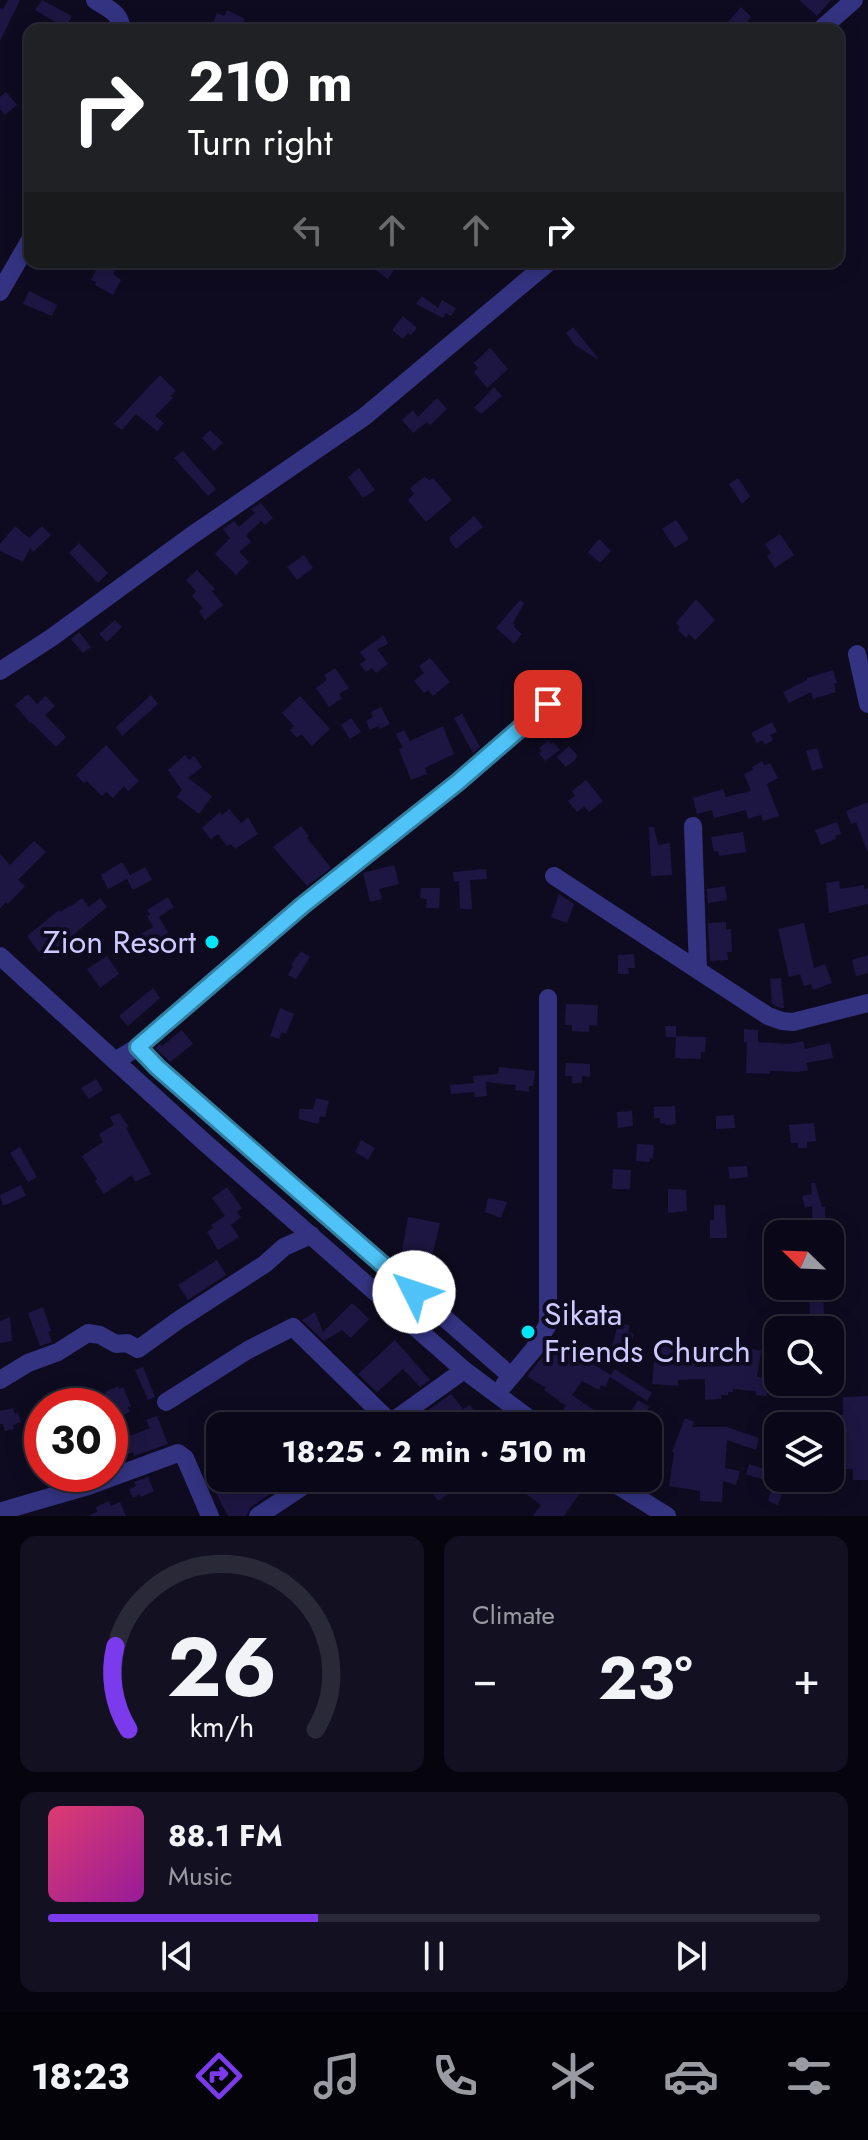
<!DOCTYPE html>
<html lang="en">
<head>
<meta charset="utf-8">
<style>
  :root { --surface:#0a0818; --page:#131121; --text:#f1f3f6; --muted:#999aa2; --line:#2a2937; --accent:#7c3aed }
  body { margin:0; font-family:Jost,sans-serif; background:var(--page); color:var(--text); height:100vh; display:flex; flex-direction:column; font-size:30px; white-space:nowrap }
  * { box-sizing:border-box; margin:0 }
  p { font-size:26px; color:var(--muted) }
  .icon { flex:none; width:44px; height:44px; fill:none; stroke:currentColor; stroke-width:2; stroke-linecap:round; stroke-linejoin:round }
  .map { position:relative; height:1516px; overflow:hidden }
  .sheet { display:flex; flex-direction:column; gap:20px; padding:20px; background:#06040d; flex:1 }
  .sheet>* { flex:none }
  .guide { position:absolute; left:24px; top:24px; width:820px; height:244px; border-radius:16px; box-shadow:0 4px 20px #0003,0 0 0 2px var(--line); background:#202124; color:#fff; overflow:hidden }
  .needle { width:52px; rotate:293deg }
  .fabs { position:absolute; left:764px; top:1220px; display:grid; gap:16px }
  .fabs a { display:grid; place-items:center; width:80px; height:80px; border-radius:16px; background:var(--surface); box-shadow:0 4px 20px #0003,0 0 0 2px var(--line); font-size:40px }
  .speed { position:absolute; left:24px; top:1388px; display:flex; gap:16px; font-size:40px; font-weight:700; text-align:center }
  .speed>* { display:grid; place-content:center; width:104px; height:104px; border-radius:50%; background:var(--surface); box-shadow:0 4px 20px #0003,0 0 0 2px var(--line); line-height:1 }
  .speed .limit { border:12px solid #d22; background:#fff; color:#111 }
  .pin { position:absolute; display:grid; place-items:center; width:68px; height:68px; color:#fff; margin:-34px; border-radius:16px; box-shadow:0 4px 12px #0006 }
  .me { position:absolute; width:88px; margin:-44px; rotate:311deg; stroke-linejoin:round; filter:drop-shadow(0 0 6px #0008) }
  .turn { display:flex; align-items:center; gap:28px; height:168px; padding:0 32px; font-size:36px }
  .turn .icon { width:104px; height:104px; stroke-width:2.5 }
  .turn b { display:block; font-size:56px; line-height:68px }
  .lanes { display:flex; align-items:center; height:76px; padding:0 32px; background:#0003; justify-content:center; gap:40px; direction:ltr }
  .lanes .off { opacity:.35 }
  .big { font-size:60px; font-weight:700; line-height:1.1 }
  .sheet .card { flex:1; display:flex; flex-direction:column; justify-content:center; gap:12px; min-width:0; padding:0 28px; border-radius:16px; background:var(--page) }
  .sheet .dial { align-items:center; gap:0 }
  .dial svg { height:208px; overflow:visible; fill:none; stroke:var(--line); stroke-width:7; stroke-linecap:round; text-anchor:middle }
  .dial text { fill:var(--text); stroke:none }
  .song { display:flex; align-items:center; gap:24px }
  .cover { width:96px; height:96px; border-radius:12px; background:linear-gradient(135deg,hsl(340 70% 55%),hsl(300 70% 35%)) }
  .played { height:8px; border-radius:4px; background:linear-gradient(90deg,var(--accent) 35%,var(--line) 35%) }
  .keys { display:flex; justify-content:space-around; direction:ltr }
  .heat { display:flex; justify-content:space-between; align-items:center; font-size:44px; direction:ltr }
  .sheet .tiles { flex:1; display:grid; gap:20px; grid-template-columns:1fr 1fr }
  .card:last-child { grid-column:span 2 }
  .trip { position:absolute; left:206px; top:1412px; width:456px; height:80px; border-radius:16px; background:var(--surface); box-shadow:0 4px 20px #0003,0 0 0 2px var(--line); font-weight:700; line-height:80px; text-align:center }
  .tabs { display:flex; height:128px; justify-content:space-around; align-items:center; background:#04030a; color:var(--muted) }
  .tabs .icon { width:56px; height:56px }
  .tabs .selected { color:var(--accent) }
  .tabs b { font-size:36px; color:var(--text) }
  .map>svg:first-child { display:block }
  .building { fill:#1d1642 }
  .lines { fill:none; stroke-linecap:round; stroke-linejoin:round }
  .minor { stroke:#333382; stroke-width:18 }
  .route-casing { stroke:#337fa1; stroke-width:20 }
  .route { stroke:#4fc3f7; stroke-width:14 }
  .poi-dot { fill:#00e6f5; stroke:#0e0b20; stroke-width:3 }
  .labels { text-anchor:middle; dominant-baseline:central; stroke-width:8; stroke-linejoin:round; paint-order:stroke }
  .poi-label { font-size:32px; fill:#cecaff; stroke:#0e0b20; text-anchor:end }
</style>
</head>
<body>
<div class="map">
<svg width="868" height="1516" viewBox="0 0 868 1516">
  <rect width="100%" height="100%" fill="#0e0b20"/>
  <g class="building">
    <path d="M8,0H20L0,41V8L3,9Z"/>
    <path d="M42,0L72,16L65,28L35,10Z"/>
    <path d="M799,0H831L817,16Z"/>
    <path d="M741,7L751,17L747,21L757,30H721Z"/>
    <path d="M227,10L245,19L240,30H217L219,26L213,23L217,13L224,16Z"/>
    <path d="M6,92L17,105L5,115L0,109V97Z"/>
    <path d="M100,262H120L113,274L121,280L113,295L95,285L96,282L91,280Z"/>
    <path d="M365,262H400L388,279Z"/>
    <path d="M29,291L57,305L52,316L23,304Z"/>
    <path d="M422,296L438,308L442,300L456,308L451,316L446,313L443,318L416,304Z"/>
    <path d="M403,316L417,328L411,335L408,333L403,339L392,330Z"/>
    <path d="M573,327L598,358L597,359L575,345L566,333Z"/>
    <path d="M490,348L508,369L487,388L474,372L478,368L474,363Z"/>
    <path d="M160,375L176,391L170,396L173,398L155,416L164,423L157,431L136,414L122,430L114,424Z"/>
    <path d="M494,387L502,396L481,414L474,408Z"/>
    <path d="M437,398L447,409L430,425L427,422L413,433L402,420L413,410L418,417Z"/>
    <path d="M210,430L223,443L214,451L202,438Z"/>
    <path d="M183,451L216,489L208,496L174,458Z"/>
    <path d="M359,468L375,490L363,498L348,477Z"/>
    <path d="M424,477L430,480L433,478L452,500L426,522L408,500L414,494L410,488Z"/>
    <path d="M738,478L750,496L742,504L729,484Z"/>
    <path d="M261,503L273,518L265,525L261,521L246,535L251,542L239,552L249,562L236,575L215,554L230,538L223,529L234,521L239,527L255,513L251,509Z"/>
    <path d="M474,516L483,527L456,549L450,541V537Z"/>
    <path d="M676,520L689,539L675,548L662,529Z"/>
    <path d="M15,526L29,538L42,526L51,535L33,552L30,548L23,562L0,551V544Z"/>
    <path d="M780,534L794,555L775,568L767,556L771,553L765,544Z"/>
    <path d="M599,539L611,551L600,563L588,552Z"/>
    <path d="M79,543L108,573L98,583L69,553Z"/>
    <path d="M304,555L313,568L297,580L287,567Z"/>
    <path d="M197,570L215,589L212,591L223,605L205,620L199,611L203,608L192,596L196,591L186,580Z"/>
    <path d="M696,599L715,620L695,640L689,634L686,638L678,630L680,627L676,623Z"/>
    <path d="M520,600L524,603L513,623L515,625L514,627L522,634L514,644L496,628Z"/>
    <path d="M115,620L122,627L107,642L99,634Z"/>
    <path d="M79,632L91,647L83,653L71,639Z"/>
    <path d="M384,635L388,644L377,649L388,664L376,673L372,668L366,672L360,664L366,660L360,652Z"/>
    <path d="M430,658L450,682L433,696L428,690L424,693L414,681L424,673L419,666Z"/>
    <path d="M335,668L349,688L339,694L342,698L329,707L316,688L327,680L324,675Z"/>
    <path d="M833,670L837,683L834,684L836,692L813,699L811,692L789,703L783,692L807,680V678Z"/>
    <path d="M28,694L37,704L46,696L55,706L45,715L66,737L56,747L31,722L30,723L15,705Z"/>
    <path d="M151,695L158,704L122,736L116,727Z"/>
    <path d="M300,696L330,729L312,746L301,734L297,738L290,730L294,726L282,713Z"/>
    <path d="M381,707L390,724L380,729L378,726L370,730L366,721L373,717L371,712Z"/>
    <path d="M462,714L480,747L473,753L454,718Z"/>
    <path d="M351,718L361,732L350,739L341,725Z"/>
    <path d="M772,722L777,732L770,735L773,740L765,745L762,740L757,743L751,733Z"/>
    <path d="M443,726L454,754L425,768L427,774L411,780L399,749L403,748L396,734L404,730L410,741Z"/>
    <path d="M549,740L551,744L553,742L560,750L545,761L539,753L542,751L539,748Z"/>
    <path d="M106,745L139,781L128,791L124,786L113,798L106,792L102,796L87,781L84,783L76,775Z"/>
    <path d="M569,746L577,755L575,760L566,767L557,757Z"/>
    <path d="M817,748L823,768L812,771L806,751Z"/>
    <path d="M185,755L189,760L194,756L202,767L188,778L212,796L199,814L177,797L182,790L168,770Z"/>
    <path d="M762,761L764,765L770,763L778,778L767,784L779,816L763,821L761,815L748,819L746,810L714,818L712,810L697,814L693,798L723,789L726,797L751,791L744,774L753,770L752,767Z"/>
    <path d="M586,780L603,801L589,812L584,806L577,812L568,801L575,796L572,791Z"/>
    <path d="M868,802V851H867L856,822L851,824L846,811Z"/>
    <path d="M229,809L241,823L248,817L258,834L235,849L231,844L227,846L218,834L211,839L202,828L220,812L222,815Z"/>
    <path d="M837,822L841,834L835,836L836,839L821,845L815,830Z"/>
    <path d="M301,826L309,836L307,838L331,868L307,886L273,847Z"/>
    <path d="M649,827H654L658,845L670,843L672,875L651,876Z"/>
    <path d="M743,832L746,852L719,856L718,851L714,852L711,837Z"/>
    <path d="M34,841L46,852L18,880L25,886L8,904L6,902L0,908V854L10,865Z"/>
    <path d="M122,862L130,875L145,867L152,880L133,890L127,879L108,889L101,875Z"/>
    <path d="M394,865L399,884L379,889L382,899L370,902L363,873Z"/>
    <path d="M486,869L487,879L470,880L472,909H460L459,881L454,882L453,872Z"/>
    <path d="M839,881L840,889L864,885V889L868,888V904L829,913L826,883Z"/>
    <path d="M725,886L727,900L708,903L707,889Z"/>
    <path d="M421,888H440L439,908H426L427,899L420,898Z"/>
    <path d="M559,894L574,904L567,923L551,917Z"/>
    <path d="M168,897L174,907L159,917L168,933L160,938L163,944L148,953L146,949L142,952L134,938L153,927L147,916L150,915L147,910Z"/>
    <path d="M82,898L89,907L100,898L107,907L44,959L27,936L59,910L61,912L69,906L70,907Z"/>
    <path d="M726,922V930L731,929L732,952H727L728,960L710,961L708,923Z"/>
    <path d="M804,923L814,968L825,964L832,983L813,990L811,984L804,986L800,974L789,977L778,929Z"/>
    <path d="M301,951L310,957L296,979L288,975L293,966L291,965Z"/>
    <path d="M634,954L635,968H628L629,974H618V955Z"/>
    <path d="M868,955V973L856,976L852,960Z"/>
    <path d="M107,956L119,974L100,988L87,969Z"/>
    <path d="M781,978L784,1008H781L772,1004L770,979Z"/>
    <path d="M153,988L160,998L128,1026L119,1016Z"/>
    <path d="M566,1004L598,1005L597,1026L589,1025V1032L572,1031V1025H565Z"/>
    <path d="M280,1008L294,1014L286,1034L282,1032L279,1039L270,1036Z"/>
    <path d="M665,1026H676V1036L706,1037L705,1052H701V1059L675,1058L676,1037H666Z"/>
    <path d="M744,1029L758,1030V1042L790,1044L803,1041L805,1049L830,1043L833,1058L806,1063L808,1070L799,1072L770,1071V1074L746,1073L747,1042H744Z"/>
    <path d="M182,1030L193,1044L170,1062L155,1048L160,1044L162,1046Z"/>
    <path d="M566,1063L590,1064V1077L582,1076V1083H572V1076H565Z"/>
    <path d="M499,1067L535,1071L533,1086H529V1092L515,1090L516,1085L486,1082L487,1096L475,1097L474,1092L451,1094L450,1085L474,1083L473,1076L498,1074Z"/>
    <path d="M96,1079L103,1090L89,1099L81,1088Z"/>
    <path d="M316,1098L329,1101L325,1117L320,1116L318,1124L299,1119V1109H313Z"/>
    <path d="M675,1106L676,1124L665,1125V1123H660V1118H654V1107Z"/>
    <path d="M632,1111L633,1126L618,1128L617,1112Z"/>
    <path d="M119,1113L129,1127L126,1128L151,1174L135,1182L132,1175L104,1194L95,1181L97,1179L82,1156L103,1142L99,1134L114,1125L110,1117Z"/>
    <path d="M734,1115L735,1128L716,1129V1116Z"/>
    <path d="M814,1123L816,1141L807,1142V1148H798V1143H791L789,1125Z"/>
    <path d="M361,1140L375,1148L368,1160L355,1152Z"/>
    <path d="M637,1144L654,1145L653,1158H650V1162L636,1161Z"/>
    <path d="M20,1147L37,1177L28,1182L10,1153Z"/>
    <path d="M747,1166L748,1177L730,1179L728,1167Z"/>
    <path d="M613,1169L631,1170L630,1189H612Z"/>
    <path d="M811,1183H815L822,1207H825L826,1231L813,1232L812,1206L805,1208L802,1196L812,1194Z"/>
    <path d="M21,1185L26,1196L3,1206L0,1195Z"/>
    <path d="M227,1187L242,1208L237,1212L241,1217L231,1225L239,1237L218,1250L207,1232L213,1228L211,1225L225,1216L212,1198Z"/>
    <path d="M668,1189L686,1190L687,1211L668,1213Z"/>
    <path d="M488,1198L507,1202L501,1218L485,1212Z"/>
    <path d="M714,1205H725L727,1238H710V1220H714Z"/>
    <path d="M408,1217L440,1223L426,1281L400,1263Z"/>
    <path d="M217,1260L226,1275L188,1300L178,1285Z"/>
    <path d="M809,1286H823L824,1316H810Z"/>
    <path d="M352,1303L369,1319L351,1338L342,1330L324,1341L302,1320L315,1312L323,1332Z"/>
    <path d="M43,1307L51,1331L48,1332L52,1342L40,1346L28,1313Z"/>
    <path d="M10,1317L12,1341L0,1343V1321Z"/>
    <path d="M619,1322L630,1326L628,1332L634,1334L629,1349L622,1347L620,1353L611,1349Z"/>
    <path d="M553,1339L611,1375L615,1369L652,1393L647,1401L610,1377L605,1387L601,1385L599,1390L582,1381L572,1395L617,1426H585L563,1410L566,1406L544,1390L546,1388L527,1376L543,1356Z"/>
    <path d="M395,1340L430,1380L420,1387L403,1369L377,1392L358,1374Z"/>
    <path d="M656,1341L668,1342L667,1345L681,1346L680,1362H695V1367L727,1366V1363H749L751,1349L761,1351L757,1377L774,1378L773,1392L767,1391V1396L756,1395V1391L733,1389V1392H728V1395H721V1399L705,1400V1379L678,1380V1386L652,1384Z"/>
    <path d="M143,1367L155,1397L148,1400L135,1370Z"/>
    <path d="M118,1386L119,1389L123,1387L131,1406L128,1407L130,1412L116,1418L105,1392Z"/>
    <path d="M451,1394L463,1409L470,1405L478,1417L480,1415L489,1426H412L410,1423Z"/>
    <path d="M868,1396V1480H853V1469H846V1459H843L845,1438L830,1439V1426H821V1417L843,1415V1397Z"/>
    <path d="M638,1400L649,1407L637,1426L626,1419Z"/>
    <path d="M13,1408L15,1414L18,1413L21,1422L13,1425L14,1429L5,1431L3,1424H0V1411Z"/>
    <path d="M157,1416L168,1444L134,1456L133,1452L125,1455L121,1446L110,1450V1432L125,1425L130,1436L150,1428L146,1420Z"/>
    <path d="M685,1418L694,1422L692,1427H727L759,1438L756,1450L727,1440L725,1468L740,1471L736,1485L723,1481L722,1502L700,1501V1491L669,1486L674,1453L672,1452Z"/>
    <path d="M749,1464L773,1472L770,1482L746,1474Z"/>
    <path d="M148,1477L154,1491L141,1497L140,1494L133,1498L129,1489L136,1486L134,1482Z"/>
    <path d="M233,1478H263L271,1493L251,1507L246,1516H228L214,1489Z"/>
    <path d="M525,1478H559L580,1493L564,1516H533L541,1505L517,1487Z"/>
    <path d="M446,1479L454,1490L438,1501L430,1490Z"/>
    <path d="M775,1479L786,1482L778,1505L768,1501Z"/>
    <path d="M109,1501L111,1506L120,1502L126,1516H88L97,1512L96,1507Z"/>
  </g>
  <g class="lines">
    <g class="minor">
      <path d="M95,0C108,9 122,13 121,30"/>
      <path d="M820,30L854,0"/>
      <path d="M0,292L30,240"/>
      <path d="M857,654L868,704"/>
      <path d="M0,671L51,638L191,536L364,417L549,262"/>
      <path d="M693,826L698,970"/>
      <path d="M554,876L768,1016L782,1021L793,1022L868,1003"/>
      <path d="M0,956L202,1140L464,1370L539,1426"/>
      <path d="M138,1047L157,1067L511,1376"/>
      <path d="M115,1061L138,1047L303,905L458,782L548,704"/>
      <path d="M0,1380L28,1363L58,1352L88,1333L100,1335L116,1344L127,1343L138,1349L180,1319L265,1264L284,1247L311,1235"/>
      <path d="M504,1385L534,1349L548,1324V998"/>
      <path d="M166,1402L248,1350L293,1327L390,1422"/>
      <path d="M386,1426L464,1370"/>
      <path d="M606,1478L667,1516"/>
      <path d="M2,1511L88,1486L178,1453L185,1458L210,1516"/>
      <path d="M258,1516C277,1503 296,1492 314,1478"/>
    </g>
  </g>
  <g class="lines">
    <defs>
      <path id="route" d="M414,1292L157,1067L138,1047L303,905L458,782L548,704"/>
    </defs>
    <use href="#route" class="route-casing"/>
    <use href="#route" class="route"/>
  </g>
  <g class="poi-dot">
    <circle cx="212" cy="942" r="8"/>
    <circle cx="528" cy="1332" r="8"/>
  </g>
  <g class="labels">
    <g class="poi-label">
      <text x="196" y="942">Zion Resort</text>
      <text x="544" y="1314" text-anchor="start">Sikata<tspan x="544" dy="37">Friends Church</tspan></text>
    </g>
  </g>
</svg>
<div class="fabs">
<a><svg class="needle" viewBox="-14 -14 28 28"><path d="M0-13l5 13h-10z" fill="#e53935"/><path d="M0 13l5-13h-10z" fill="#999aa2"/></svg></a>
<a><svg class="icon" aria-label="search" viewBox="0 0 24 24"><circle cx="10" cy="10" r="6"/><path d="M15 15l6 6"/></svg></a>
<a><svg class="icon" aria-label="layers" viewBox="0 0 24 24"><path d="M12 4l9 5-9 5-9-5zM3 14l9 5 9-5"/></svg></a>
</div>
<div class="speed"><div class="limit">30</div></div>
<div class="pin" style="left:548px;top:704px;background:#d93025"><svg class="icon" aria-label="arrive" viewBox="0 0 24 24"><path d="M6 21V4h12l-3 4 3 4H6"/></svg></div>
<svg class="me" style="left:414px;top:1292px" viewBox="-20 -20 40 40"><circle r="19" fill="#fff"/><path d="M0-13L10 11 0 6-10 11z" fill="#4fc3f7"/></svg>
<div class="trip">18:25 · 2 min · 510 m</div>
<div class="guide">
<div class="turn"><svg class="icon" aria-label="right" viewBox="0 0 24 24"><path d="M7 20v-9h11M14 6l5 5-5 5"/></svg><div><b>210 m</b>Turn right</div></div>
<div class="lanes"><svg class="icon off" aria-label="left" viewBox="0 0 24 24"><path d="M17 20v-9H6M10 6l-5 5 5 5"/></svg><svg class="icon off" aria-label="ahead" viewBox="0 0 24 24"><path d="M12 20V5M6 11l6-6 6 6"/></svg><svg class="icon off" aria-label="ahead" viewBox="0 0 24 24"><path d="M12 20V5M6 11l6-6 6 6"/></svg><svg class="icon" aria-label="right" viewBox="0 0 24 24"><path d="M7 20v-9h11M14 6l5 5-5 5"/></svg></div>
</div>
</div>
<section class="sheet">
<div class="tiles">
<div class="card dial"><svg viewBox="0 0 100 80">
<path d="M14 69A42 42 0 1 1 86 69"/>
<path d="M14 69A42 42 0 0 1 9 37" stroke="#7c3aed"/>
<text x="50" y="56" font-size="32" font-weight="700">26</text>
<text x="50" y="72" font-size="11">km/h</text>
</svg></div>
<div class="card"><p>Climate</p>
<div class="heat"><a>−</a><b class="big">23°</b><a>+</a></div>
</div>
<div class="card">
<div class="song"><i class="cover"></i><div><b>88.1 FM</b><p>Music</p></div></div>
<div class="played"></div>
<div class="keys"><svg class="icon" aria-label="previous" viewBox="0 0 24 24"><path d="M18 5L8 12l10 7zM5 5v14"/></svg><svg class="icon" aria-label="pause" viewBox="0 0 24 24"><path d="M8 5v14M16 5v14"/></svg><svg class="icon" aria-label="next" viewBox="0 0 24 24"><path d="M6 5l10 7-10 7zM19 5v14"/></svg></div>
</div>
</div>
</section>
<nav class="tabs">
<b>18:23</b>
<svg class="icon selected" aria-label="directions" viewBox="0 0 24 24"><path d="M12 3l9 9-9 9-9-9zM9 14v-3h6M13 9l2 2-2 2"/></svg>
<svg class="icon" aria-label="music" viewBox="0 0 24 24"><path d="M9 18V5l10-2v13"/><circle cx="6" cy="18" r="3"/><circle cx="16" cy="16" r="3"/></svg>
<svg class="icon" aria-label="phone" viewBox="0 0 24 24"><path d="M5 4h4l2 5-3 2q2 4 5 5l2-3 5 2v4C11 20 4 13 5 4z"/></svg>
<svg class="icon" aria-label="climate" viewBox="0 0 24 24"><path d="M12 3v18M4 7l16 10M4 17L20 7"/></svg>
<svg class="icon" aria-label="car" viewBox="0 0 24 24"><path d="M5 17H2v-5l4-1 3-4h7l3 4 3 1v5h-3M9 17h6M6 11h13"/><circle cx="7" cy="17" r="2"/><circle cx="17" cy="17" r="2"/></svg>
<svg class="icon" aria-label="filters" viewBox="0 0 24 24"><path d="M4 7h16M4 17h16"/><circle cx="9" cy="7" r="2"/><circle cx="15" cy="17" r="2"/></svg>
</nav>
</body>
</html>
